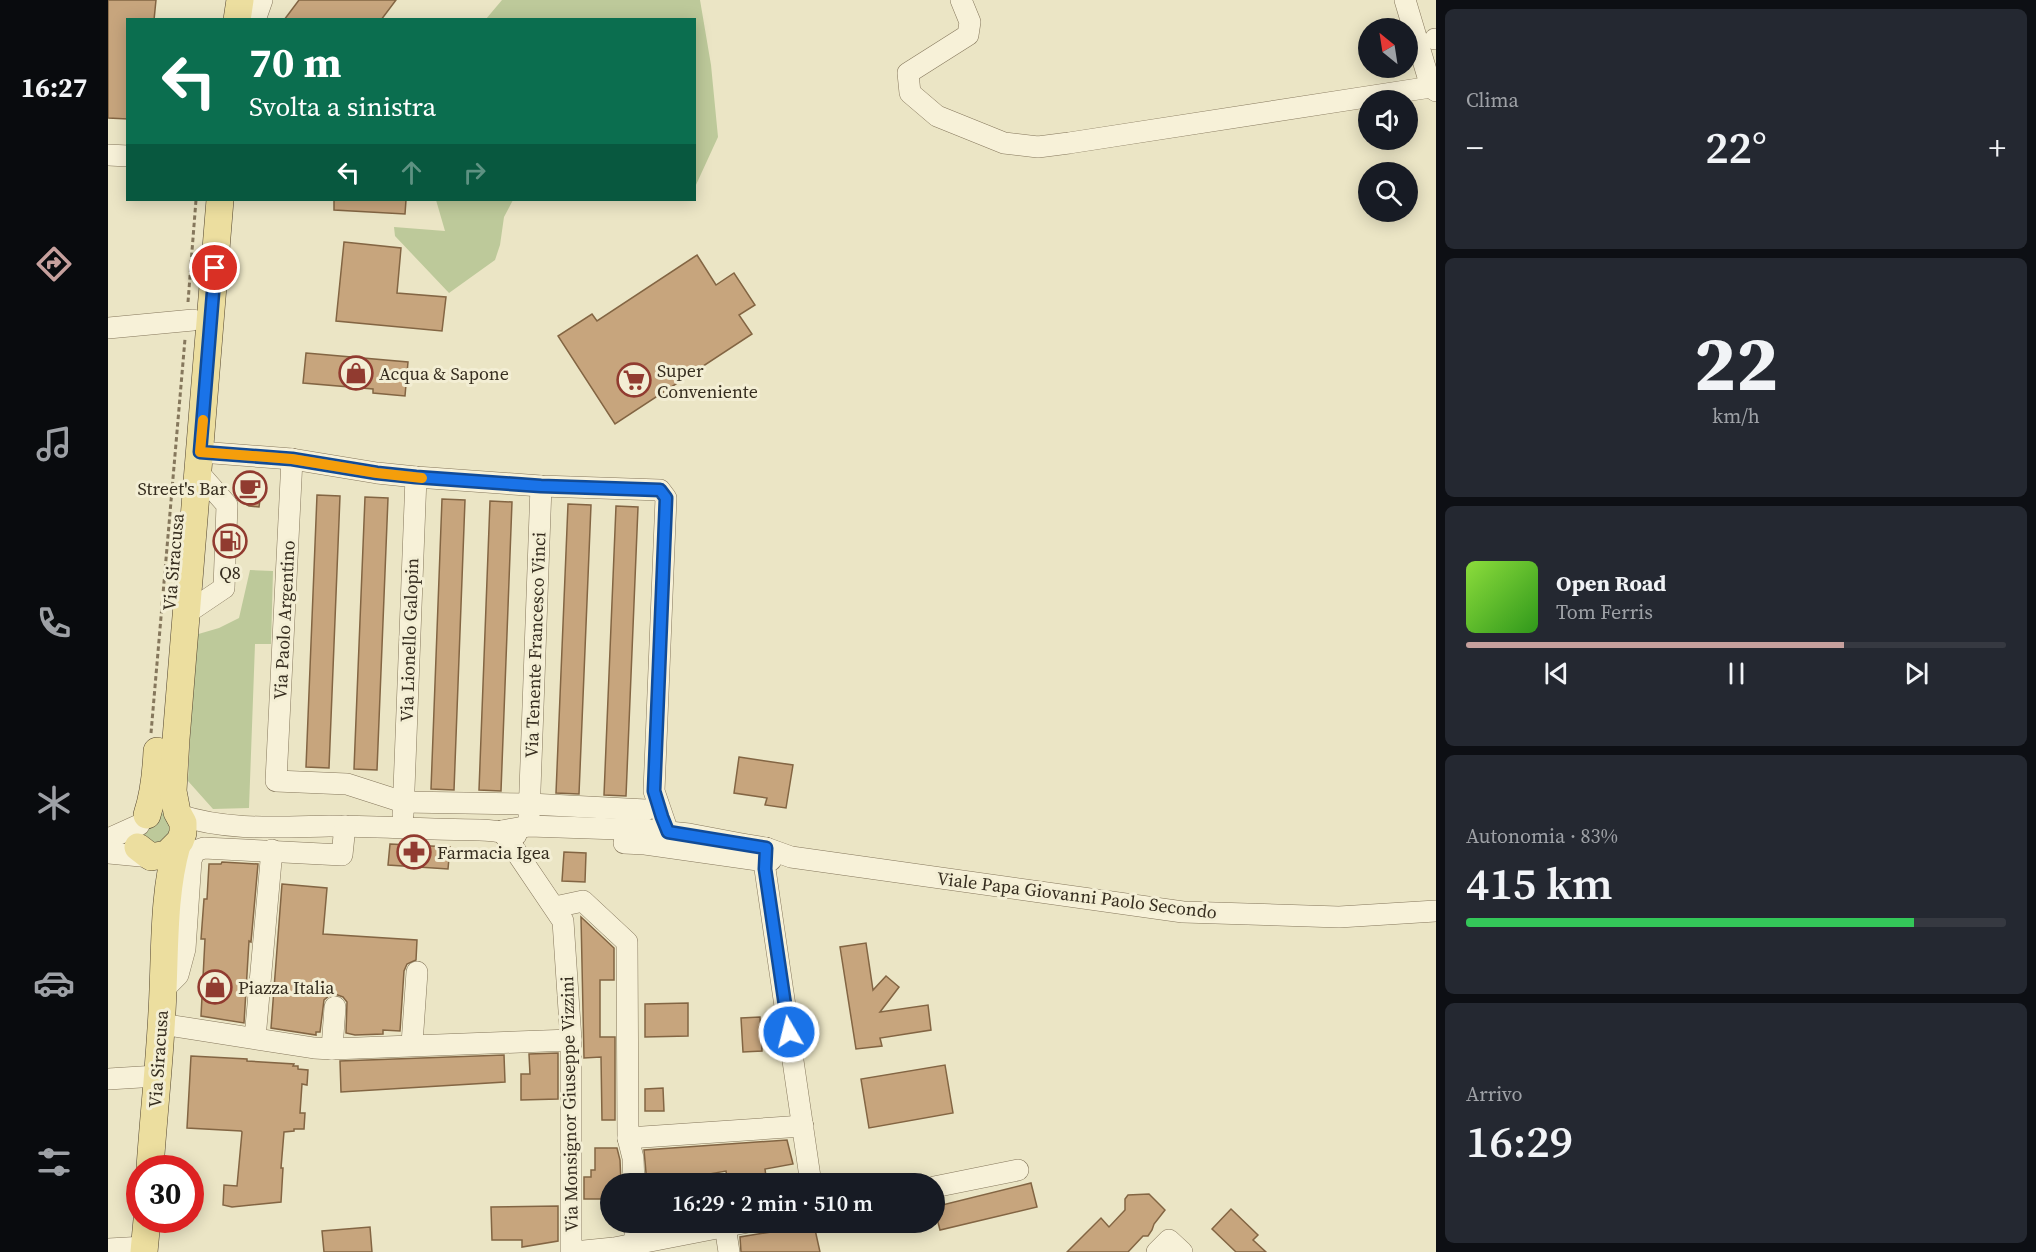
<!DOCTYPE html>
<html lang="it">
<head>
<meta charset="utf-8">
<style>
  :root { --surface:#171b24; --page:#242831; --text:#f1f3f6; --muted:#9ea1a6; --line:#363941; --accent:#c6a09d }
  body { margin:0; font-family:"Source Serif 4",serif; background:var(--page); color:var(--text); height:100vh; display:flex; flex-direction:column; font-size:22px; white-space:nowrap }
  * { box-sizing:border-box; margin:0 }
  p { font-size:20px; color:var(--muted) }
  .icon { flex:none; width:33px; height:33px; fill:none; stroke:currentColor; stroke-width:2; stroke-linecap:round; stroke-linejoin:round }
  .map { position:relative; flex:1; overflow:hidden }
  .sheet { display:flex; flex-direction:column; gap:9px; padding:9px; background:#0d0f14; width:600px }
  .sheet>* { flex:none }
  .hud { position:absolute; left:18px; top:18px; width:570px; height:183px; border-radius:0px; box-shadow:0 3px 15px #0003; background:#0b6e4f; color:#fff; overflow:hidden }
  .needle { width:39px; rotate:330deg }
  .buttons { position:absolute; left:1250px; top:18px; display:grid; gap:12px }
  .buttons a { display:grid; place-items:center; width:60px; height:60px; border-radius:50%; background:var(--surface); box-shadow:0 3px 15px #0003; font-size:30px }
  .speed { position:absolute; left:18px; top:1155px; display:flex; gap:12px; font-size:30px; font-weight:700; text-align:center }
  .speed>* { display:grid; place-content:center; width:78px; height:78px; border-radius:50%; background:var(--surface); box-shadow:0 3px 15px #0003; line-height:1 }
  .speed .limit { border:9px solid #d22; background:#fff; color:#111 }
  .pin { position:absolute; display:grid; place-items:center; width:51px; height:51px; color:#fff; margin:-26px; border:3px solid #fff; border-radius:50%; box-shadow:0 2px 6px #0007 }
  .me { position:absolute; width:66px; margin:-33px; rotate:352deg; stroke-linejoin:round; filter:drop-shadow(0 0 4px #0008) }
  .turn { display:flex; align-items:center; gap:21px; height:126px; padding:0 24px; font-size:27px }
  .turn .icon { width:78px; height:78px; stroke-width:2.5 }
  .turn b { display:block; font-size:42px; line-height:51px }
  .lanes { display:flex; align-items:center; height:57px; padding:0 24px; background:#0003; justify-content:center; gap:30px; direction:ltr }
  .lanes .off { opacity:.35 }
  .big { font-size:45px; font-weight:600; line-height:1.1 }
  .sheet .card { flex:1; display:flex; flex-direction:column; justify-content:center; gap:9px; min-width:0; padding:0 21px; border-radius:9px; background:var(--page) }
  .sheet .dial { align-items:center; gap:0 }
  .dial b { font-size:78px; line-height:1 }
  .song { display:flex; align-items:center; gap:18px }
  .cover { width:72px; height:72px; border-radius:9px; background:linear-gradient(135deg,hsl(90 70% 55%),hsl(110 70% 35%)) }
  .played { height:6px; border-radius:3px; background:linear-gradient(90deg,var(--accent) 70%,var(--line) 70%) }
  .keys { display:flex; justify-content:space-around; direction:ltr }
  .heat { display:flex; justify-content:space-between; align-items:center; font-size:33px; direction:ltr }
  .charge { height:9px; border-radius:4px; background:linear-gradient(90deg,#34c759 83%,var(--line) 0) }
  .trip { position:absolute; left:492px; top:1173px; width:345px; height:60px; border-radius:30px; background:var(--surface); box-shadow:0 3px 15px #0003; font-weight:600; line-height:60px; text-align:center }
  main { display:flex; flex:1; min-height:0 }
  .menu { display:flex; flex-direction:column; width:108px; justify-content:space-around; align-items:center; background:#090b0e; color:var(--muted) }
  .menu .icon { width:42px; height:42px }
  .menu .active { color:var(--accent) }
  .menu b { font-size:27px; color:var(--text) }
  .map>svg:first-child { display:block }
  .green { fill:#bdc99a }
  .building { fill:#c7a57d; stroke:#836543; stroke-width:1.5 }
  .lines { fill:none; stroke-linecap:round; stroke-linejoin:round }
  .minor-casing { stroke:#85775c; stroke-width:22 }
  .major-casing { stroke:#534530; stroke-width:28 }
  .path { stroke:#85775c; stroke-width:3; stroke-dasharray:4.5 3; stroke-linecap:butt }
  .minor { stroke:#f7f1d8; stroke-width:21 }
  .major { stroke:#ecde9f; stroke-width:27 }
  .route-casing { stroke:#114b97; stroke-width:15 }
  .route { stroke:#1a73e8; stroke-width:10 }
  .slow { stroke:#f59e0b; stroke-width:10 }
  .labels { text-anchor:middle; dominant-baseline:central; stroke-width:6; stroke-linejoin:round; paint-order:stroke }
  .poi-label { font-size:18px; fill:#362d1f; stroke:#f3eed4; text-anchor:start }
  .street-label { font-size:18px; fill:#362d1f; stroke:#f3eed4 }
</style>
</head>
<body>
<main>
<nav class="menu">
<b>16:27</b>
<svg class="icon active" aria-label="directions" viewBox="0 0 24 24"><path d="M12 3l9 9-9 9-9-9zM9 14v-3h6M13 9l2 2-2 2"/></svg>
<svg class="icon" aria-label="music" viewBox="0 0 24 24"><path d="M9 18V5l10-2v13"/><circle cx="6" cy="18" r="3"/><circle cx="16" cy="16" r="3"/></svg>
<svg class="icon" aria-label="phone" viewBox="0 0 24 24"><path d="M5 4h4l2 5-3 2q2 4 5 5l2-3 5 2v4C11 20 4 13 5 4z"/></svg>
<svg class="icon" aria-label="climate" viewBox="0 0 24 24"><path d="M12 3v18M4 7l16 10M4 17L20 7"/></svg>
<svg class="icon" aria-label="car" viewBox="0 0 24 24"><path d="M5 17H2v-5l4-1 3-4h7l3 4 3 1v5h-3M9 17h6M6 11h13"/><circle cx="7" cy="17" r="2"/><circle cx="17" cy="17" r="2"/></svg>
<svg class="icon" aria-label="filters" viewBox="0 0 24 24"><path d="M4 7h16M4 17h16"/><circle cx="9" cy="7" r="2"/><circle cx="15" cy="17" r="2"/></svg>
</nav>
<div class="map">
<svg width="1328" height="1252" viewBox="0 0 1328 1252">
  <rect width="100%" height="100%" fill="#ebe5c5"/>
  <g class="green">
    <path d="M394,0H592L603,65L610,137L587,187L586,20L378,19Z"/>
    <path d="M328,200H405L396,217L392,245L387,260L341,293L287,236L286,227L337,231Z"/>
    <path d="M142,570L165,571L163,644H147L141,808L105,809L80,781L87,635L111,628L131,618Z"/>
    <path d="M55,813L60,815L67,824L55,846L37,843L35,835L48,816Z"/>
  </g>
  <g class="building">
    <path d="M0,0H48L46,20H20V119L0,118Z"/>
    <path d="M191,0H288L273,20H176Z"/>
    <path d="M226,200H298L297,214L226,210Z"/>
    <path d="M236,242L293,248L289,293L338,297L334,331L228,321Z"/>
    <path d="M589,255L608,285L626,273L647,305L631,315L644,334L507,424L450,336L484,314L489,321Z"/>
    <path d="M198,353L300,362L297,396L265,393V389L195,383Z"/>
    <path d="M132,475L155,478L151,507L141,506L130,500Z"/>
    <path d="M209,495L232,496L221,768L198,767Z"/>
    <path d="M257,497L280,498L269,770L246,769Z"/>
    <path d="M334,499L357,500L346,790L323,789Z"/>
    <path d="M382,501L404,502L393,791L371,790Z"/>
    <path d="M460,504L483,505L471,794L448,793Z"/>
    <path d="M508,506L530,507L518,796L496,795Z"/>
    <path d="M631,757L685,765L678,808L657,805L659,798L626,793Z"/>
    <path d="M282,844L342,847L340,869L280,865Z"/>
    <path d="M456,852L478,853L477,882L454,881Z"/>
    <path d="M114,862L150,864L143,942L141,941L136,1023L93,1016L97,939H93L96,899H99L101,864H113Z"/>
    <path d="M174,884L219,888L215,934L309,940L308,960L299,964L296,971L292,1031L275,1030V1034L247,1035L238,1033L239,1002L235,997L227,994L221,996L216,1000L212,1032H208V1035L163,1028Z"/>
    <path d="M473,917L506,948V980H492V1037H507V1120H494L493,1057L476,1058Z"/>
    <path d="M758,943L765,990L778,976L791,987L772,1012L820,1005L823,1030L772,1038L774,1046L748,1049L732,947Z"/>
    <path d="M580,1003V1036L537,1037V1004Z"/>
    <path d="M652,1017L654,1051L635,1052L633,1018Z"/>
    <path d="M450,1053V1099L413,1100V1074H422L421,1054Z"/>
    <path d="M396,1055L397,1082L233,1092L232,1061Z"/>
    <path d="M83,1056L139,1059V1061L186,1064L185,1066H190V1069L200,1070L199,1085L194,1084L192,1113H197L196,1129H186V1131L176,1132L173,1168H175L173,1202L124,1207L115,1205L116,1185L129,1186L134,1132L133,1131L79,1128Z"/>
    <path d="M837,1065L845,1113L761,1128L753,1079Z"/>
    <path d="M555,1088L556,1111H537V1089Z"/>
    <path d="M679,1140L685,1164L657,1169L659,1184H620L618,1171L595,1175L596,1184H539L536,1150Z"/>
    <path d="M487,1148H509L512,1160L513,1184H502V1199H476V1177H483V1170H487Z"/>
    <path d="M923,1183L929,1207L832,1230L826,1207Z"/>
    <path d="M1041,1194L1057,1210L1046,1224L1044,1230L1040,1236H1035L1020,1252H959L993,1218L1001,1227L1017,1210V1199L1020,1195Z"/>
    <path d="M450,1206V1241L414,1247V1240H384L383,1207Z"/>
    <path d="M1123,1209L1150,1235L1145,1240L1158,1252H1128L1104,1229Z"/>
    <path d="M706,1225L712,1252H633L632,1237Z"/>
    <path d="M262,1227L264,1252H216L214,1231Z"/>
  </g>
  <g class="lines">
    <defs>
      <g id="minor">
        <path d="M853,0L862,22L860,35L800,73L802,93L829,116L896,143L930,147L961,143L1323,87"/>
        <path d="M1297,0L1323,87L1328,91"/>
        <path d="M147,20L154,0"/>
        <path d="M1327,39H1328"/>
        <path d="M0,155L20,156"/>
        <path d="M0,328L85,320"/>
        <path d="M92,452L184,459L269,473L308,477L433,486L552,490L558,498L546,791L560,832"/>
        <path d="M184,459L168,781L239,784L295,802L422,804L538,810"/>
        <path d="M79,613L116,588L119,505L90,472"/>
        <path d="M71,815C119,831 171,827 221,826C256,826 291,828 326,829C353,830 382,828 408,835"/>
        <path d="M295,815L308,477"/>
        <path d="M421,817L433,486"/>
        <path d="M394,831L421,826L541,830L581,834L634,844L658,848L683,857L1075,912L1231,917L1328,911"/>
        <path d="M394,831L455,921L463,1040V1252"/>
        <path d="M0,839L31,825"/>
        <path d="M516,843L537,844L657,861L663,860"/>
        <path d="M658,848L657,869L703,1184"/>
        <path d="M0,853L43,857"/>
        <path d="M447,907L475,901L519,942L520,1138L525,1158L526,1184"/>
        <path d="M55,990L70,975L77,949L83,860L87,851L96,848L234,855L237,826"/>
        <path d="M53,1024L206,1048L224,1049L463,1040"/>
        <path d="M147,1038L164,850"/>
        <path d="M304,1044L309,972"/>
        <path d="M224,1049L227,1007"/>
        <path d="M0,1079L49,1076"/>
        <path d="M520,1138L695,1126"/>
        <path d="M826,1187L910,1170"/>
        <path d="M527,1222V1244"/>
        <path d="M617,1226L621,1252"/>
        <path d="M0,1249L37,1247"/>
        <path d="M466,1252L506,1248L640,1222"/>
        <path d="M1049,1252L1061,1240L1074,1252"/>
      </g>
      <g id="major">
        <path d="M129,20L132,0"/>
        <path d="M39,815C46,794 48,773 49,751"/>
        <path d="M30,847L43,857L59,854L72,841L75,833V823L69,812L65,791L68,739L112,200"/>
        <path d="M42,1168C46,1109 53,1050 55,990C57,942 56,891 69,845"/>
        <path d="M36,1252L39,1220"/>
      </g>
    </defs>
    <use href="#minor" class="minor-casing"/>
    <use href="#major" class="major-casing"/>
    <g class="path">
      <path d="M80,302L88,200"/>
      <path d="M43,733L77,339"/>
    </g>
    <use href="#minor" class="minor"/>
    <use href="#major" class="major"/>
  </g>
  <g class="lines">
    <defs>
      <path id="route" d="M107,268L92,452L184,459L269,473L308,477L433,486L552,490L558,498L546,791L554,817L560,832L658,848L657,869L681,1032"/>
    </defs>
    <use href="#route" class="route-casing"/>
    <use href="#route" class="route"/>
    <path class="slow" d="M95,420L92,452L184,459L269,473L314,478"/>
  </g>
  <defs>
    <symbol id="shop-ring" viewBox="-11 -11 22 22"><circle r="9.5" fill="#f3eed4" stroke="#913b30" stroke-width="1.5"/><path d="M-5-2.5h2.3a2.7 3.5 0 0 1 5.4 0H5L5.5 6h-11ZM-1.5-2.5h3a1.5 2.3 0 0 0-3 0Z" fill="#913b30"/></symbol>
    <symbol id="supermarket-ring" viewBox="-11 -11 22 22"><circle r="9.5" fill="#f3eed4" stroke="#913b30" stroke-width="1.5"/><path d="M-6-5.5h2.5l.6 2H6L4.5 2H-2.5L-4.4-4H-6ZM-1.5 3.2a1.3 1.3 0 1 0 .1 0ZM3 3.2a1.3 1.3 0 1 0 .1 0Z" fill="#913b30"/></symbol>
    <symbol id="cafe-ring" viewBox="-11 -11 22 22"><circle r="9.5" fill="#f3eed4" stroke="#913b30" stroke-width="1.5"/><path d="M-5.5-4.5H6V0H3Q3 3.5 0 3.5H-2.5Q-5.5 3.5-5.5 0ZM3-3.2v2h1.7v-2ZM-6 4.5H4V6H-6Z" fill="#913b30"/></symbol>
    <symbol id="fuel-ring" viewBox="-11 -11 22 22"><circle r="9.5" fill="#f3eed4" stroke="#913b30" stroke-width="1.5"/><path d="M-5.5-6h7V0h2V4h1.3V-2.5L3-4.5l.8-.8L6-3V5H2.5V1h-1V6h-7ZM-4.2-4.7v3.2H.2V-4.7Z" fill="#913b30"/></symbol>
    <symbol id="pharmacy-ring" viewBox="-11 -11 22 22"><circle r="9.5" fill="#f3eed4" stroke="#913b30" stroke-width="1.5"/><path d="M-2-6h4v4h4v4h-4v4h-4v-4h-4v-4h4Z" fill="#913b30"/></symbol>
  </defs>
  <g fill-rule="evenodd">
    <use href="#shop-ring" x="229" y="354" width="38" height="38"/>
    <use href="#supermarket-ring" x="507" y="361" width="38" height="38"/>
    <use href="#cafe-ring" x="123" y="469" width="38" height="38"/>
    <use href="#fuel-ring" x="103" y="522" width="38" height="38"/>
    <use href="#pharmacy-ring" x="287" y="833" width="38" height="38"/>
    <use href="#shop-ring" x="88" y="968" width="38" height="38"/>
  </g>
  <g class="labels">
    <g class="poi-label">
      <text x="549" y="370">Super<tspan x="549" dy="21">Conveniente</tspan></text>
      <text x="271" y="373">Acqua &amp; Sapone</text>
      <text x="119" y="488" text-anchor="end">Street's Bar</text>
      <text x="122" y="572" text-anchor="middle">Q8</text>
      <text x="329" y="852">Farmacia Igea</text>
      <text x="130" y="987">Piazza Italia</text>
    </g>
    <g class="street-label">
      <text transform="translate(65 562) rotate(-85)">Via Siracusa</text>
      <text transform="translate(176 620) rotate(-87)">Via Paolo Argentino</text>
      <text transform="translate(301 640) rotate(-88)">Via Lionello Galopin</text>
      <text transform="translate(427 645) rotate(-88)">Via Tenente Francesco Vinci</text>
      <text transform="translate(969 895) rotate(7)">Viale Papa Giovanni Paolo Secondo</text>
      <text transform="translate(50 1059) rotate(-86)">Via Siracusa</text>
      <text transform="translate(461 1104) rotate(-91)">Via Monsignor Giuseppe Vizzini</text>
    </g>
  </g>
</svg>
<div class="buttons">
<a><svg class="needle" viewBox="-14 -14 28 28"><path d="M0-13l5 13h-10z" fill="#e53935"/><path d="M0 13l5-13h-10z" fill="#9ea1a6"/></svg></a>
<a><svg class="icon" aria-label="sound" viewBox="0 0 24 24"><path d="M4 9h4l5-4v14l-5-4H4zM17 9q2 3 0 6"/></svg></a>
<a><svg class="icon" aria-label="search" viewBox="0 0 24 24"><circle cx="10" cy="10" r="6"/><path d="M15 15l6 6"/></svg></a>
</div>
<div class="speed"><div class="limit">30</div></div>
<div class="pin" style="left:107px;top:268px;background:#d93025"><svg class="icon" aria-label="arrive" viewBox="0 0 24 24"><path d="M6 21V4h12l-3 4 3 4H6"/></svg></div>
<svg class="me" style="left:681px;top:1032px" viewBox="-20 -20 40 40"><circle r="17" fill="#1a73e8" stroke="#fff" stroke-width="3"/><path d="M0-11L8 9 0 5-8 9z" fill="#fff"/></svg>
<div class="trip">16:29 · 2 min · 510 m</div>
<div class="hud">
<div class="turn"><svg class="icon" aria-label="left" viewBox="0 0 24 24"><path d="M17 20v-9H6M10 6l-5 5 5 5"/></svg><div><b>70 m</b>Svolta a sinistra</div></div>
<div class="lanes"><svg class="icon" aria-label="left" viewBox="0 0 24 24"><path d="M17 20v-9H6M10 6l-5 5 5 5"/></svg><svg class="icon off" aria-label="ahead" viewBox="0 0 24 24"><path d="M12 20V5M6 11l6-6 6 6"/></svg><svg class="icon off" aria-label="right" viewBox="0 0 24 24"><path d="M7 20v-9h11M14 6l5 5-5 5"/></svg></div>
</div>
</div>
<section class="sheet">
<div class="card"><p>Clima</p>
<div class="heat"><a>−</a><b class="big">22°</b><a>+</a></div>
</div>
<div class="card dial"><b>22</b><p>km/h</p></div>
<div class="card">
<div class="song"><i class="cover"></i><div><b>Open Road</b><p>Tom Ferris</p></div></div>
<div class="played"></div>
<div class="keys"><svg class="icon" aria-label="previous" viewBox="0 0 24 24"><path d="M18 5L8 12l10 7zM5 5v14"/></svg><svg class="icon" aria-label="pause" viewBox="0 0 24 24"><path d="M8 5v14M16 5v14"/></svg><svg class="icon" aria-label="next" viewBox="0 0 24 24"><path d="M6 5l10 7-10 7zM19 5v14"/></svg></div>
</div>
<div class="card"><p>Autonomia · 83%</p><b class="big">415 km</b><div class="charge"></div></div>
<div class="card"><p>Arrivo</p><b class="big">16:29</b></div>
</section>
</main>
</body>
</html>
